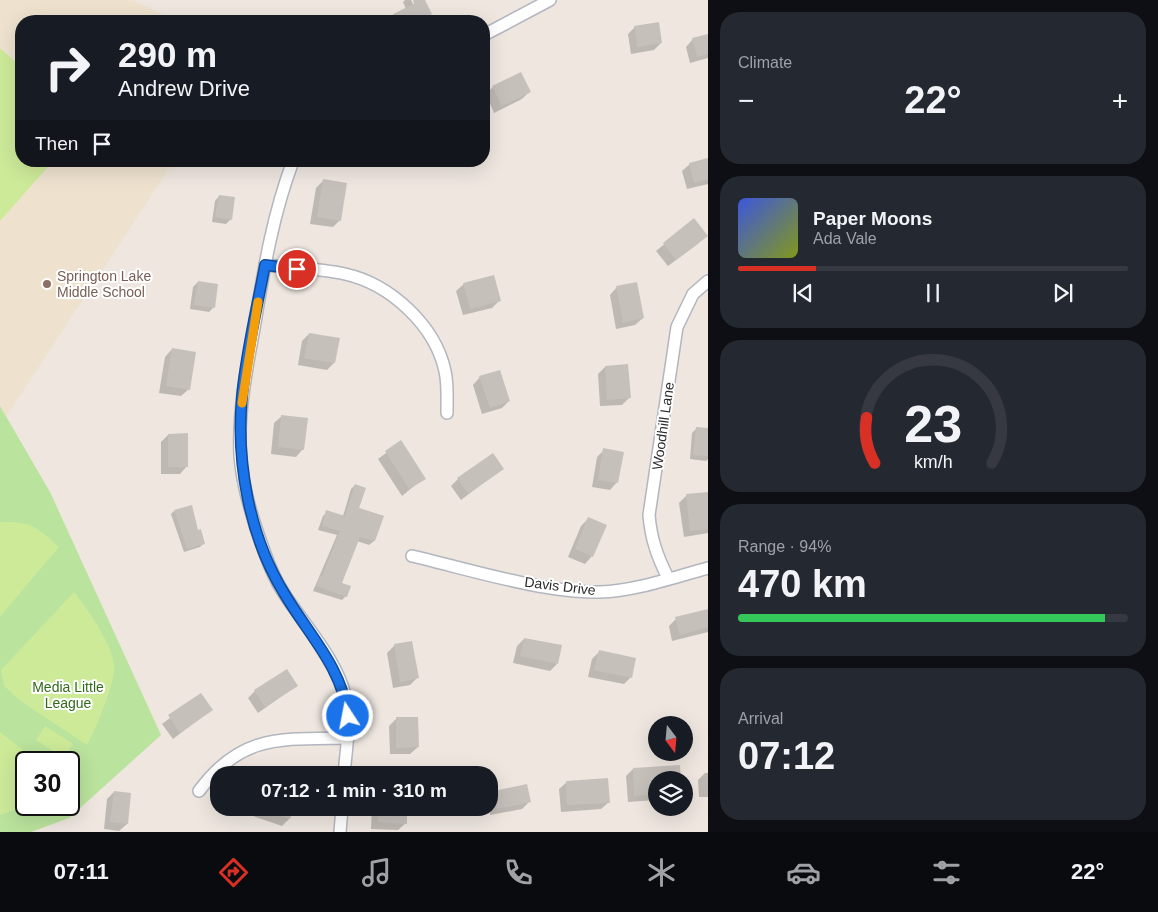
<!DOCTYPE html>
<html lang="en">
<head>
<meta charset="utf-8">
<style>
  :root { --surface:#171b24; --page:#242831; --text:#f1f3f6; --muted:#9ea1a6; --line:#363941; --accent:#d93025 }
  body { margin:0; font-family:Arial,sans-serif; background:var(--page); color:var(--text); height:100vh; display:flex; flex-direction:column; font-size:19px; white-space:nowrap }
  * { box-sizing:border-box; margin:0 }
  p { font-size:16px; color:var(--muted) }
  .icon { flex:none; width:28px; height:28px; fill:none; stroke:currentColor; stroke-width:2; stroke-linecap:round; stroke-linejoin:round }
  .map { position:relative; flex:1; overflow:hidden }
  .panel { display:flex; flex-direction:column; gap:12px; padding:12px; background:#0d0f14; width:450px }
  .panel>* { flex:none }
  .top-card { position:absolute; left:15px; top:15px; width:475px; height:152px; border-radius:20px; box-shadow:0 5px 20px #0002; background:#171b24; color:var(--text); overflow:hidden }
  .needle { width:32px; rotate:164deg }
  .tools { position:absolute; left:648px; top:716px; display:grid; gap:10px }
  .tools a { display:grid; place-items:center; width:45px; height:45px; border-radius:50%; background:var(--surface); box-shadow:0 5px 20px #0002; font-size:25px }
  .speed { position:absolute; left:15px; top:751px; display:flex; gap:10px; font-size:25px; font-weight:700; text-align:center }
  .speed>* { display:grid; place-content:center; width:65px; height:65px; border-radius:50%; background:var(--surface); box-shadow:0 5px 20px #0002; line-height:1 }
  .speed .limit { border:2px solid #111; border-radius:8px; background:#fff; color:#111 }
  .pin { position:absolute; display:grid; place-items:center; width:42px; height:42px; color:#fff; margin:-21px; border:2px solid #fff; border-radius:50%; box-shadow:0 1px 5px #0007 }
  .me { position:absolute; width:55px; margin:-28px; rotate:349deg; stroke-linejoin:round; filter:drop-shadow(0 0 4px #0008) }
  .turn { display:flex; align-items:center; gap:18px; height:105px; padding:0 20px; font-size:22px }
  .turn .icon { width:65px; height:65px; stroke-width:2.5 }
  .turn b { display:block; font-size:35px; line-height:42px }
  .then { display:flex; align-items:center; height:48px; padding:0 20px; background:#0003; gap:10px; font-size:19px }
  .big { font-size:38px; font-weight:700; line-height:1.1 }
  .panel .widget { flex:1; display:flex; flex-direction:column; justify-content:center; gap:8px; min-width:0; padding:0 18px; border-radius:20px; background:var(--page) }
  .panel .dial { align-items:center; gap:0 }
  .dial svg { height:130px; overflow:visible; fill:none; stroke:var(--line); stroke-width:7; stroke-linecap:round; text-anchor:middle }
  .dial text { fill:var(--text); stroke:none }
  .song { display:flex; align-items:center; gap:15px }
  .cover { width:60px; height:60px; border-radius:8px; background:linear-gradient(135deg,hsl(230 70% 55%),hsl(70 70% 35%)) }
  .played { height:5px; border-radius:2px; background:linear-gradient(90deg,var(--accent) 20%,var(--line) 20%) }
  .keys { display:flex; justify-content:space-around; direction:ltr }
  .heat { display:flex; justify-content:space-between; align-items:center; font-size:28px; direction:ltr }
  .charge { height:8px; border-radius:4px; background:linear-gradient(90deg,#34c759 94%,var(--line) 0) }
  .trip { position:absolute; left:210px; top:766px; width:288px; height:50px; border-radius:20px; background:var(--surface); box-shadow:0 5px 20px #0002; font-weight:700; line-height:50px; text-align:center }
  .dock { display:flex; height:80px; justify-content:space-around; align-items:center; background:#090b0e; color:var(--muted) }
  .dock .icon { width:35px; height:35px }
  .dock .on { color:var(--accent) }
  .dock b { font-size:22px; color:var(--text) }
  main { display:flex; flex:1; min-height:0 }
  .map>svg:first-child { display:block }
  .education { fill:#eee2cf }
  .green { fill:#bae39d; fill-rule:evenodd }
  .pitch { fill:#cdea99 }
  .shadow { fill:#0003 }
  .building { fill:#c6c0bb }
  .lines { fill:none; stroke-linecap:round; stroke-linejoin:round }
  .street-casing { stroke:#b2b6bf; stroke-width:14 }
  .street { stroke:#fff; stroke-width:11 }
  .route-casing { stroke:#114b97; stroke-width:12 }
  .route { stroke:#1a73e8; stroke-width:9 }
  .slow { stroke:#f59e0b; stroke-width:9 }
  .education-dot { fill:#8d6e63; stroke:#fff; stroke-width:2 }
  .labels { text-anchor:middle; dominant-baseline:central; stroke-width:4; stroke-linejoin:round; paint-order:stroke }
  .education-label { font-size:14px; fill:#785e54; stroke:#fff; text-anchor:start }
  .street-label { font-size:14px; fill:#2c2c2c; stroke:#fff }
  .park-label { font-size:14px; fill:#326a1c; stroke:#fff }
</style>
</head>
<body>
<main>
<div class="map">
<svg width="708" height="832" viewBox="0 0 708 832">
  <rect width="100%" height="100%" fill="#eee6df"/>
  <path class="education" d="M0,0H133L176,21H21V161H174L6,417L0,406Z"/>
  <path class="green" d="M0,406L50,492L161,735L69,818L31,832H0ZM26,762H69V805H26Z"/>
  <g class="pitch">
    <path d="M0,48L21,67V161H53L0,221Z"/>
    <path d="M0,522C31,521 36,526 59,547L0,617Z"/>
    <path d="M74,592C88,610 112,643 114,666C116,681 95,731 87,745L22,702L4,686L1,670Z"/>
    <path d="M45,726L73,744L64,758L36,740Z"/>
    <path d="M0,732L38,762H26V803L20,808L0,815Z"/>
  </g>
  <g class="shadow">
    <path d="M405,0H411L416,10L414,0H424L430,14L422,21H388L406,9L403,2Z"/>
    <path d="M635,27L661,43L654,50L631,54L628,34Z"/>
    <path d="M708,35V58L690,63L686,47L693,39Z"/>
    <path d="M493,87L529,92L522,99L494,113L486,94Z"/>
    <path d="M708,159V184L687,189L682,171L690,164Z"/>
    <path d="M323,181L340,220L333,227L310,224L316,188Z"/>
    <path d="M219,196L231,219L226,224L212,222L215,201Z"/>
    <path d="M694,220L699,243L668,266L656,251Z"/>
    <path d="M198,282L214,307L209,312L190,309L193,287Z"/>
    <path d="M464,284L499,301L492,308L463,315L456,291Z"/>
    <path d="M617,287L643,318L635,325L616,329L610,295Z"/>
    <path d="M309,334L338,339L334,363L327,370L298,365L302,341Z"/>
    <path d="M172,349L189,389L181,396L159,393L165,357Z"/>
    <path d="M605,367L629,398L622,405L600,406L598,374Z"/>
    <path d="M480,377L509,401L502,408L482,414L473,385Z"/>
    <path d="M282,416L303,449L296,457L271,454L274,423Z"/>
    <path d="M697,428L708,429V459L706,461L690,459L692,433Z"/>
    <path d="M168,435L187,466L180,474H161V442Z"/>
    <path d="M401,442L424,478L402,496L378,459Z"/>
    <path d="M604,450L617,482L610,490L592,487L597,457Z"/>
    <path d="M503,468L461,500L451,486L458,479Z"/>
    <path d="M355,485L358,508L383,516L374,541L369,545L357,541L340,584L346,596L342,600L313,591L337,535L318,530L323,516L327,512L343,516L351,489Z"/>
    <path d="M708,493V533L684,537L679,503L686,496Z"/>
    <path d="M174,511L198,532L204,543L200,547L184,552L171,514Z"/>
    <path d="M588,519L592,556L585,564L568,557L581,526Z"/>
    <path d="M708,610V632L672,641L669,626L676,619Z"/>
    <path d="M524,639L557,664L550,671L513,663L517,646Z"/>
    <path d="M411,643L417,678L410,685L393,688L387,653L394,646Z"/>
    <path d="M599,652L631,677L624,684L588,677L592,659Z"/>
    <path d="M296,686L258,713L248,698L255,691Z"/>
    <path d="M200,695L211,710L173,739L162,724Z"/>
    <path d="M396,719L418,747L410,754H390L389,726Z"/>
    <path d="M633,769L679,780H656V800L628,802L626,776Z"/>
    <path d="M705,773H708V797H699L698,780Z"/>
    <path d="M567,782L609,802L601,809L561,812L559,789Z"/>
    <path d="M114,792L130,794L127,824L119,831L104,829L107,799Z"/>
    <path d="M494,792L529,802L522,809L490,815L489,797Z"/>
    <path d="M249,808H292L289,819L282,826L247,814Z"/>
    <path d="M372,808H396V815L406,823L398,830L371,829Z"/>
  </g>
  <g class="building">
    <path d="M413,0H425L432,14L416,21H397L393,14L414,4Z"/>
    <path d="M659,22L662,43L637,47L634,26Z"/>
    <path d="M708,34V54L697,57L692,38Z"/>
    <path d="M521,72L531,92L502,106L492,86Z"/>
    <path d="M708,158V179L694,183L689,163Z"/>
    <path d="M323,179L347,183L341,221L317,217Z"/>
    <path d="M219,195L235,197L232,220L215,217Z"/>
    <path d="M694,218L708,236L676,260L663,243Z"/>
    <path d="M494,275L501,301L470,309L463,283Z"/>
    <path d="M198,281L218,284L215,308L194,305Z"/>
    <path d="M637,282L644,318L623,323L616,286Z"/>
    <path d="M309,333L340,338L335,363L304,358Z"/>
    <path d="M172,348L196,352L190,390L166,386Z"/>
    <path d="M628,364L631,398L607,400L605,366Z"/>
    <path d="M500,370L510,401L490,408L479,376Z"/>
    <path d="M281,415L308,418L304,450L278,447Z"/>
    <path d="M696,427L708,428V456L693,455Z"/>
    <path d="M188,433V467H168V434Z"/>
    <path d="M401,440L426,479L409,489L385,451Z"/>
    <path d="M603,448L624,452L618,483L598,480Z"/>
    <path d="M493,453L504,469L468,494L457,478Z"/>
    <path d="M355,484L366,488L359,508L384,516L375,541L360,537L342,583L351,586L347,597L316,586L320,575L322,576L340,531L322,526L326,510L345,516Z"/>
    <path d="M708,492V529L690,531L686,494Z"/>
    <path d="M192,505L198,530L201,529L205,544L187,549L174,510Z"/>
    <path d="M588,517L607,525L593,557L575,549Z"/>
    <path d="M708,609V627L680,635L675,617Z"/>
    <path d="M524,638L562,645L558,664L520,656Z"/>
    <path d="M412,641L419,678L400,682L394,644Z"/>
    <path d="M599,650L636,658L632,678L594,670Z"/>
    <path d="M287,669L298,686L265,707L254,690Z"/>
    <path d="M201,693L213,710L180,733L168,715Z"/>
    <path d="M396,717H418L419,747L396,748Z"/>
    <path d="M680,765L681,780H656V794L634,796L633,768Z"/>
    <path d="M608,778L610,803L567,805L566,781Z"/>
    <path d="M527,784L531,802L497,809L494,791Z"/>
    <path d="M114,791L131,793L128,824L110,822Z"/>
    <path d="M259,808H294L290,819Z"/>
    <path d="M379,808H398L397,813L407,814V824L378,822Z"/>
  </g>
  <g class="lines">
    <defs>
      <g id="street">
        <path d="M484,35L550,0"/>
        <path d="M293,161C273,214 264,268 255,323C247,367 238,410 240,455C242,487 253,521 264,551C269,565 276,582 285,595C306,627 338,661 346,699C351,724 346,750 344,775"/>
        <path d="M265,265C291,268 319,268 345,274C390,284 435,325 445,371C448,384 447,400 447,413"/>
        <path d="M412,556C468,569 543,593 600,592C636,591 674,577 708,568"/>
        <path d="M668,578C657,556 651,539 649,515L677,327L693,294L708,281"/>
        <path d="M199,791C241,734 281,739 346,738"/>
        <path d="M340,832L342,808"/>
      </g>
    </defs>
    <use href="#street" class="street-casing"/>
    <use href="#street" class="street"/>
  </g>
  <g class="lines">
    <defs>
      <path id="route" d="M297,269L265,265C257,308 246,353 242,396C236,462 249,536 284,593C308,634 342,667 348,716"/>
    </defs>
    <use href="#route" class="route-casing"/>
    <use href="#route" class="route"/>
    <path class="slow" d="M242,403L258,302"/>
  </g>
  <circle class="education-dot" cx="47" cy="284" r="5"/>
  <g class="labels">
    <g class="education-label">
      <text x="57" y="276">Springton Lake<tspan x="57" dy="16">Middle School</tspan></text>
    </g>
    <g class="street-label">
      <text transform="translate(663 426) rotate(-82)">Woodhill Lane</text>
      <text transform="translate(560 586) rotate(7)">Davis Drive</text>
    </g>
    <g class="park-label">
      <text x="68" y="687">Media Little<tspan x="68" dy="16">League</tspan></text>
    </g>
  </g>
</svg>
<div class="tools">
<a><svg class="needle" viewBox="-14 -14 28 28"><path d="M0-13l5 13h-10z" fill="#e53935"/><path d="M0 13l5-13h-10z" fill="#9ea1a6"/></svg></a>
<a><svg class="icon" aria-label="layers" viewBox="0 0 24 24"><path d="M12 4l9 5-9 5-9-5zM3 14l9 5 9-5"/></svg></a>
</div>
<div class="speed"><div class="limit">30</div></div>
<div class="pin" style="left:297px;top:269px;background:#d93025"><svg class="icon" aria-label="arrive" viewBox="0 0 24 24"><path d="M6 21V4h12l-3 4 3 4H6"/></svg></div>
<svg class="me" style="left:348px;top:716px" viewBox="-20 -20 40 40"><circle r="17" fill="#1a73e8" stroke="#fff" stroke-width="3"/><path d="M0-11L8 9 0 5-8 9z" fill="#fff"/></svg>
<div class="trip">07:12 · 1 min · 310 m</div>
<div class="top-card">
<div class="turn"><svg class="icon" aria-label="right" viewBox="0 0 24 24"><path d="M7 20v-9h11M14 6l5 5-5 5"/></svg><div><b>290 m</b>Andrew Drive</div></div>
<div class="then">Then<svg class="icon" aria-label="arrive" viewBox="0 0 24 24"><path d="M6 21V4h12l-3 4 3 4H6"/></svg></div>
</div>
</div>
<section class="panel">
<div class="widget"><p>Climate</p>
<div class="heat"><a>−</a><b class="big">22°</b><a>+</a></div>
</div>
<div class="widget">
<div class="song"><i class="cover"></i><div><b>Paper Moons</b><p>Ada Vale</p></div></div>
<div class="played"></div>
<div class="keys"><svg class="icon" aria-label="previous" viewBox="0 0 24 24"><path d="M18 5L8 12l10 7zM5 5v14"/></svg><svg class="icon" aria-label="pause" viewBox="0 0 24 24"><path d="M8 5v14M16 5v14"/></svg><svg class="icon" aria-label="next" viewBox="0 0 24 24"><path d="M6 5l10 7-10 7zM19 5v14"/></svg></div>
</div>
<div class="widget dial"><svg viewBox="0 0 100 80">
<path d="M14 69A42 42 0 1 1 86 69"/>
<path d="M14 69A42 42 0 0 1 9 41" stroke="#d93025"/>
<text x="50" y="56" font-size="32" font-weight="700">23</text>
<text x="50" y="72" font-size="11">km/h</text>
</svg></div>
<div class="widget"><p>Range · 94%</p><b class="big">470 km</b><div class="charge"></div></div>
<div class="widget"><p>Arrival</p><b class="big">07:12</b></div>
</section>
</main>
<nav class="dock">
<b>07:11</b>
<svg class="icon on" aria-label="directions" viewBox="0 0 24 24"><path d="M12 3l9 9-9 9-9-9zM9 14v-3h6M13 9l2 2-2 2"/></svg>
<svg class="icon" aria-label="music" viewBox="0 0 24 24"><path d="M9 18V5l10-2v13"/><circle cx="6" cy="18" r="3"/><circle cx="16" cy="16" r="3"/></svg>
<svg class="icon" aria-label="phone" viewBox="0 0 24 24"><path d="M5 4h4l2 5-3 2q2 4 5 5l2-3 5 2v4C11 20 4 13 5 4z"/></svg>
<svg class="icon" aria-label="climate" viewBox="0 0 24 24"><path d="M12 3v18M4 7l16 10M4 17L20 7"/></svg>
<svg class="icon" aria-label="car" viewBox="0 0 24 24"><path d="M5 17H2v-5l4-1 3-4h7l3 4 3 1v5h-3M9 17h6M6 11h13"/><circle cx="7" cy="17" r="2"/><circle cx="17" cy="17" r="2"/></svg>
<svg class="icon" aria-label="filters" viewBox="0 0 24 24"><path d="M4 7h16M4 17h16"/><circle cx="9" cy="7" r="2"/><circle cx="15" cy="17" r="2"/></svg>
<b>22°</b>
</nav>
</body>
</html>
